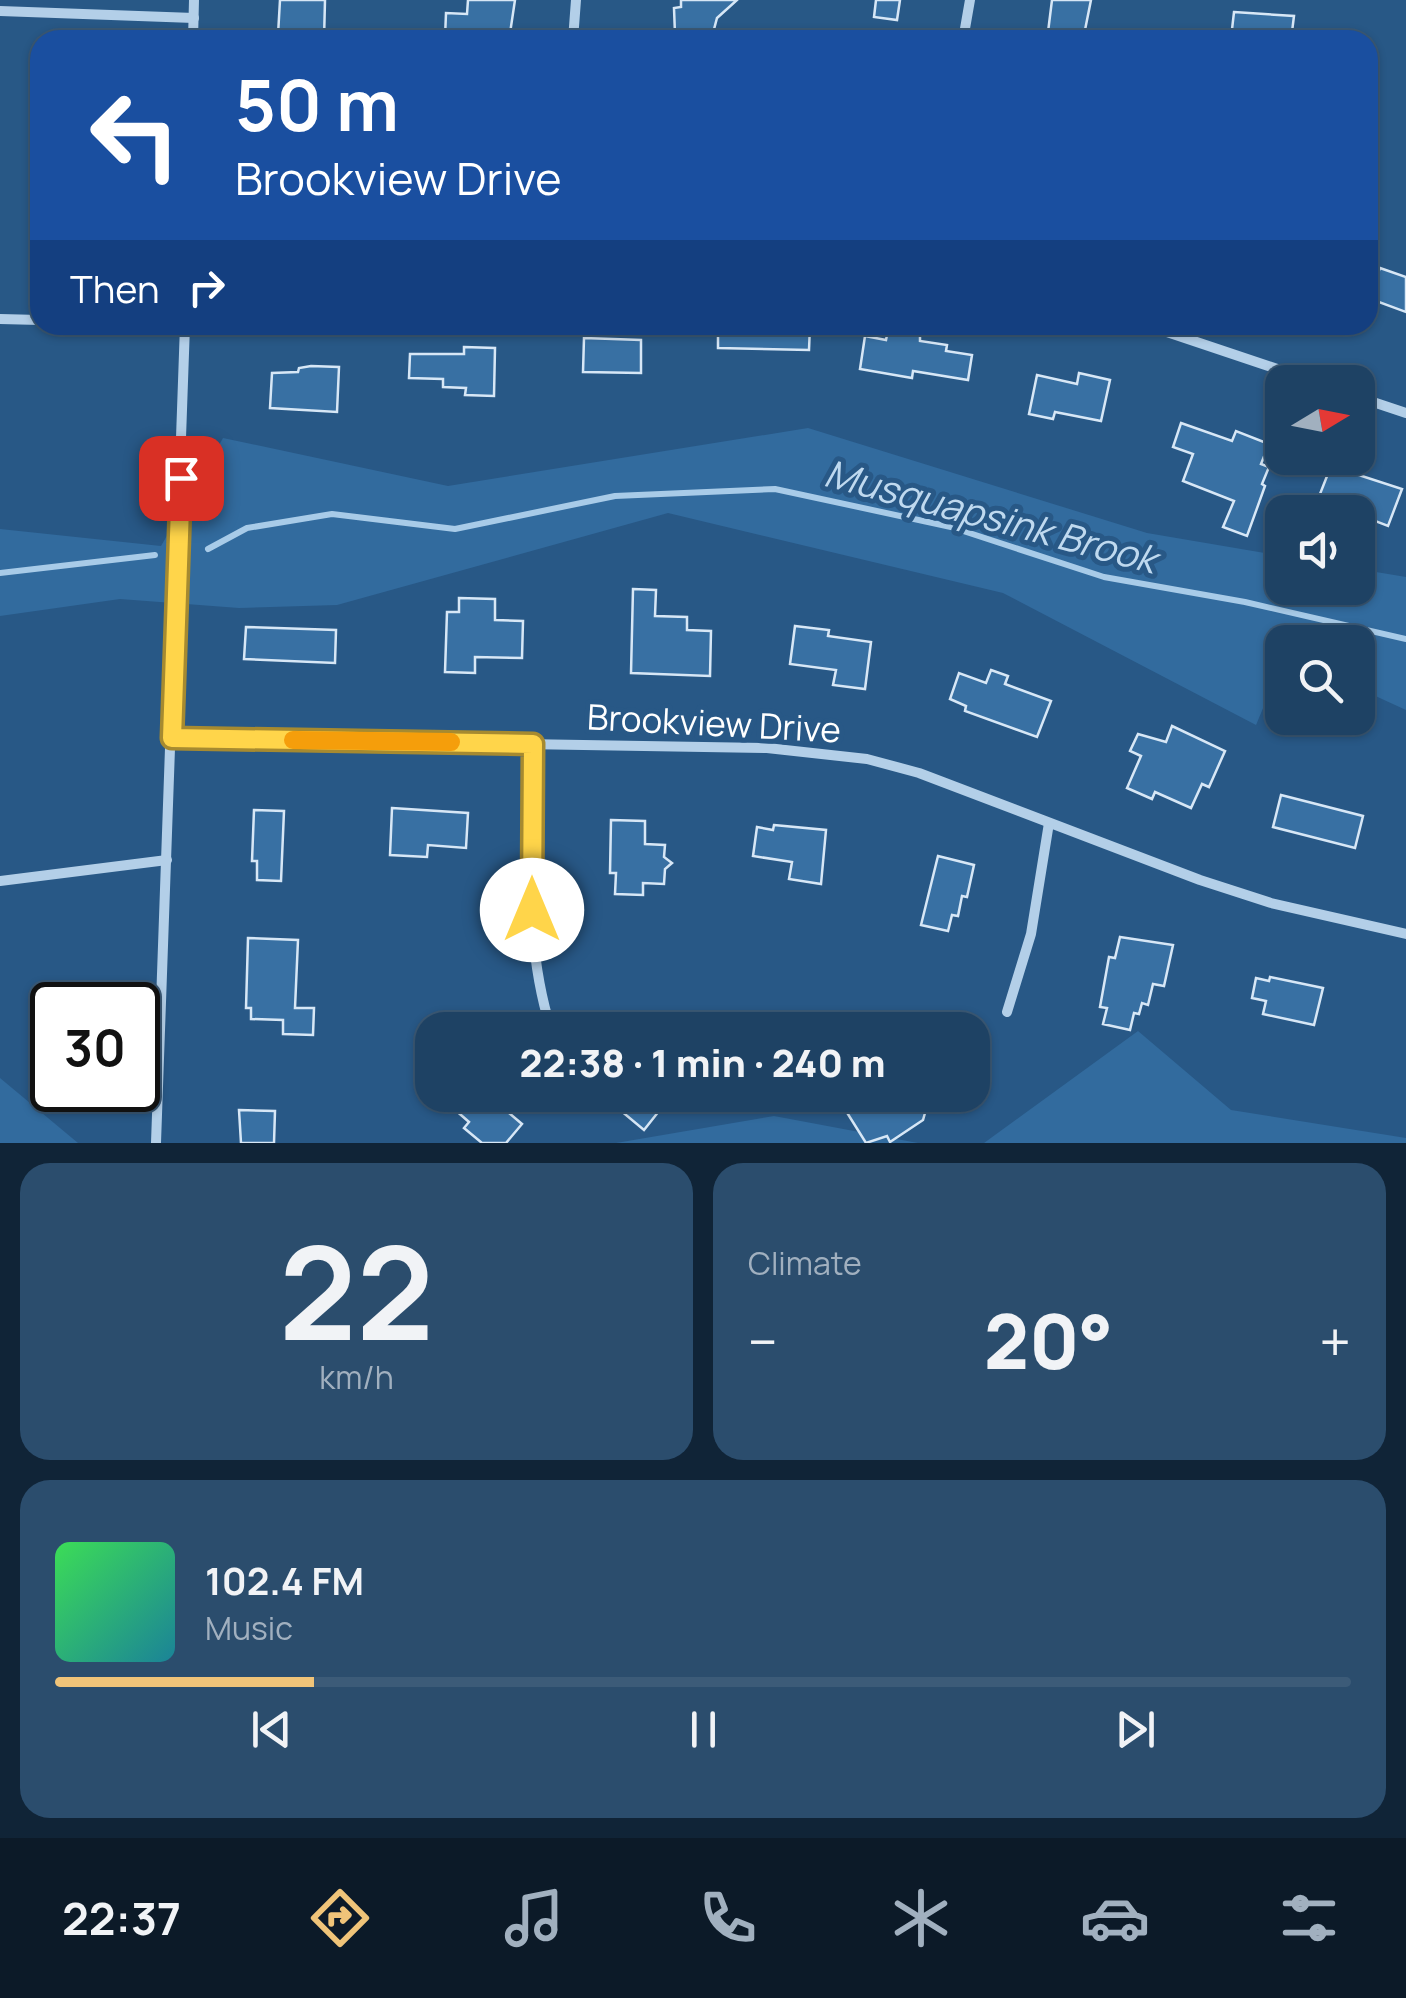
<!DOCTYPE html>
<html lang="en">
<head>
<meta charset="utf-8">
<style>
  :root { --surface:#1e4264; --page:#2b4d6d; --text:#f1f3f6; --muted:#a1b0bf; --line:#3c5b78; --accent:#f0c479 }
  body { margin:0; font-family:Manrope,sans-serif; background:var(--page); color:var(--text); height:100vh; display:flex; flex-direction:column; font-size:38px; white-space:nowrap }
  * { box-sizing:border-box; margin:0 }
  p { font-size:32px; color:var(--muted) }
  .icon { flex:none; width:55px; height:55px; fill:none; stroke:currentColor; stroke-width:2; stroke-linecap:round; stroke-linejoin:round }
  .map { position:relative; height:1143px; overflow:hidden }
  .drawer { display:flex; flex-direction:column; gap:20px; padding:20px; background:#102437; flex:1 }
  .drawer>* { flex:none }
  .top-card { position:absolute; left:30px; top:30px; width:1348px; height:305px; border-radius:30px; box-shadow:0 2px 8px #0004,0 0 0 2px var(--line); background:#1a4fa0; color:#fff; overflow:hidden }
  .needle { width:65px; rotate:80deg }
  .fabs { position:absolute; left:1265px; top:365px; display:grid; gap:20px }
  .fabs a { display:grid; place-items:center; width:110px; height:110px; border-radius:20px; background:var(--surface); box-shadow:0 2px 8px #0004,0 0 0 2px var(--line); font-size:50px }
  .speed { position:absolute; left:30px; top:982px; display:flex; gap:20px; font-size:50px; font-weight:700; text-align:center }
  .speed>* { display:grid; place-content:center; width:130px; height:130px; border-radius:50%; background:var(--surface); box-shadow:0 2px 8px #0004,0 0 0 2px var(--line); line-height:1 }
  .speed .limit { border:5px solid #111; border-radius:15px; background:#fff; color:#111 }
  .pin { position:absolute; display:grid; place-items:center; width:85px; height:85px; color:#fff; margin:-42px; border-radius:20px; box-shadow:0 5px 15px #0006 }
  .me { position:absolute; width:110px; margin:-55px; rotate:0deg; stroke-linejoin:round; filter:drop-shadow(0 0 8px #0008) }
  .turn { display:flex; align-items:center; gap:35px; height:210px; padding:0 40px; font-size:45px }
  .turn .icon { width:130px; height:130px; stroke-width:2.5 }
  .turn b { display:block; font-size:70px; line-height:85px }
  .then { display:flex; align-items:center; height:95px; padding:0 40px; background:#0003; gap:20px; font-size:38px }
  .big { font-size:75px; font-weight:800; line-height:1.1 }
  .drawer .tile { flex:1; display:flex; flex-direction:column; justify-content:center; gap:15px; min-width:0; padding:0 35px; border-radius:30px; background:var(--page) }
  .drawer .dial { align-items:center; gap:0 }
  .dial b { font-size:130px; line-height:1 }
  .song { display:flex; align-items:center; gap:30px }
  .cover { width:120px; height:120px; border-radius:15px; background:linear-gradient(135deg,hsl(130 70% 55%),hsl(190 70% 35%)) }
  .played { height:10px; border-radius:5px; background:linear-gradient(90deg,var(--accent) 20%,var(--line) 20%) }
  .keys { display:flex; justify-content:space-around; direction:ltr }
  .heat { display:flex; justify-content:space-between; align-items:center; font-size:55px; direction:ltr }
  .drawer .tiles { flex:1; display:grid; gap:20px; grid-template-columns:1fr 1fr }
  .tile:last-child { grid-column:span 2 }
  .trip { position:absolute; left:415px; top:1012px; width:575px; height:100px; border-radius:30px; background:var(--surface); box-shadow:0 2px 8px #0004,0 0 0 2px var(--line); font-weight:800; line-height:100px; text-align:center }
  .menu { display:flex; height:160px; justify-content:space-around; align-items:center; background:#0c1a28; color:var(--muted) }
  .menu .icon { width:70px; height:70px }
  .menu .current { color:var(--accent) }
  .menu b { font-size:45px; color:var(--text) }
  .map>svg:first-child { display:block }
  .green { fill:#326b9e }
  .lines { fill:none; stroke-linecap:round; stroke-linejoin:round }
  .stream { stroke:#a8cbe8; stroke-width:6 }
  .building { fill:#3870a3; stroke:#d7e7f6; stroke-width:2.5 }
  .minor { stroke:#b3cfe8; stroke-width:10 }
  .route-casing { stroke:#a68a30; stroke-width:25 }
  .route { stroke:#ffd54a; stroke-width:18 }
  .slow { stroke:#f59e0b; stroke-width:18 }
  .labels { text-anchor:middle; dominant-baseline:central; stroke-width:10; stroke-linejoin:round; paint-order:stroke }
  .street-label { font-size:35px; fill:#fff; stroke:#285886 }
  .water-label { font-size:38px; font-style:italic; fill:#bfd9ef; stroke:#285886 }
</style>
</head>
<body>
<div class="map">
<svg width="1406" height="1143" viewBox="0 0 1406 1143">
  <rect width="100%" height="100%" fill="#285886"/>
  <g class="green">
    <path d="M808,428L1147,533L1282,556V588H1358V569L1406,577V710L1358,688V642H1282V663L1256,725L1003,593L668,513L337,605L239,608L120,599L0,616V529L161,546L223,438L448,486Z"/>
    <path d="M1138,1031L1231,1110L1406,1138V1143H984Z"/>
    <path d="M0,1078L78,1143H0Z"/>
    <path d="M774,1116L918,1143H616Z"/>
  </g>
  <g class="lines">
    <g class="stream">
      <path d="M208,549L247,528L332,514L455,529L615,496L775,489L951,527L1104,577L1245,602L1406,639"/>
      <path d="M0,573L155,555"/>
    </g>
  </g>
  <g class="building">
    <path d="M280,0H325L324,40H285V36L278,35Z"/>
    <path d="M468,0H515L509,40L445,38L446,13L467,14Z"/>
    <path d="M681,0H737L717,18L713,33L675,34L674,8L681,7Z"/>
    <path d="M876,0H900L897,20L874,17Z"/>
    <path d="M1052,0H1091L1083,40H1047Z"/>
    <path d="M1234,12L1294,16L1291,40L1231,38Z"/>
    <path d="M1380,268L1406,277V312L1368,298Z"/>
    <path d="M734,325H810L809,350L718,348V327Z"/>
    <path d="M888,330L920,335V341L947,345L946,351L972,355L968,380L913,371L912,378L860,369L865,336L886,340Z"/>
    <path d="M584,338L641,340V373L583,372Z"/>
    <path d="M464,347L495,348L494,396L465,395L466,388L443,387V379L409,378L410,354H464Z"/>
    <path d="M311,366L339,367L337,412L270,408L272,373L298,372L299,368Z"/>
    <path d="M1079,373L1110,380L1101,421L1055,412L1053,419L1029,414L1037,375L1077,384Z"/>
    <path d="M1181,423L1232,441L1236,431L1269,444L1261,464L1269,467L1262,484L1265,486L1247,536L1223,527L1234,501L1183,481L1193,454L1173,447Z"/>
    <path d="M1331,466L1402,489L1388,526L1318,499Z"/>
    <path d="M633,589L656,590L655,616L687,617V630L711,631L710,676L631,673Z"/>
    <path d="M459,598L495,599V620L523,621L522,658L475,657V673L445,672L447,612H459Z"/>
    <path d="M795,626L829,630L828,636L871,642L865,689L833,685L836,670L790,664Z"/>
    <path d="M246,627L336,630L335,663L244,659Z"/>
    <path d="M991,670L1008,676L1005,684L1051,701L1037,737L965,711L966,706L950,699L959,673L986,683Z"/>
    <path d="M1172,726L1225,751L1209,787L1202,784L1191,808L1155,792L1152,799L1127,788L1141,756L1130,751L1138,734L1166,742Z"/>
    <path d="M1281,795L1363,816L1355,848L1273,827Z"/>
    <path d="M392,808L468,813L466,848L428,845L427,857L390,855Z"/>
    <path d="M254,810L284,811L281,881L257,880V861H252Z"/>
    <path d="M611,820L645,821V844L665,845L664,857L672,863L665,869L664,884L643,883V895L615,894L616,873H610Z"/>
    <path d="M774,825L826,830L821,884L789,879L792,862L753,856L757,827L773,830Z"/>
    <path d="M938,856L974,865L967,897L962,896L958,916L952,915L948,931L921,925Z"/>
    <path d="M1120,937L1173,945L1164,986L1153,984L1148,1005L1142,1003L1139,1014L1134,1013L1130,1030L1103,1024L1107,1008L1100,1007L1109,957L1115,958Z"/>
    <path d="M248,938L298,940L295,1008H314L313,1035L283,1034V1020L251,1019V1008H246Z"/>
    <path d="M1270,977L1323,988L1314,1025L1263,1014L1266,1001L1252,998L1256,978L1269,981Z"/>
    <path d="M438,1095H488L522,1124L506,1143H482L464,1128L469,1122Z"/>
    <path d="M602,1095H649L663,1106L644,1130Z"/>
    <path d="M836,1095H914L925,1113L923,1120L890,1142L887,1136L866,1143Z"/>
    <path d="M239,1110L275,1111L274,1143H241Z"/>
  </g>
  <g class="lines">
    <g class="minor">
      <path d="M0,11L194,18"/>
      <path d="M193,40L194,0"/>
      <path d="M573,40L576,0"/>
      <path d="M963,40L970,0"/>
      <path d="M0,319L40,320"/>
      <path d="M1146,325L1316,382"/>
      <path d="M1358,397L1406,413"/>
      <path d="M172,738L767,748L867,759L919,773L1200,880L1271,903L1406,934"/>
      <path d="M533,744C532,838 522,935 550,1026L562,1021"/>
      <path d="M0,881L167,860"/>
      <path d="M1007,1012L1031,934L1049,823"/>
      <path d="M156,1143L185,325"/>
    </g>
  </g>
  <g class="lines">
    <defs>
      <path id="route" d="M181,478L172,738L533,744L532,910"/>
    </defs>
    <use href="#route" class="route-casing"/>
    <use href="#route" class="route"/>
    <path class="slow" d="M293,740L451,742"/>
  </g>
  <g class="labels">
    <g class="street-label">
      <text transform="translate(714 723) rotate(3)">Brookview Drive</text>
    </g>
    <g class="water-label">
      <text transform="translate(991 515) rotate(15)">Musquapsink Brook</text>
    </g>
  </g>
</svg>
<div class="fabs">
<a><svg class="needle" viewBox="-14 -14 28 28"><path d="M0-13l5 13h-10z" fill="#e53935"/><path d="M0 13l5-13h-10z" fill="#a1b0bf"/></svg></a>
<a><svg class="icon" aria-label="sound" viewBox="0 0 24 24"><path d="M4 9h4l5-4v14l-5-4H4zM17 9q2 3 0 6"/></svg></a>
<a><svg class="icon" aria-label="search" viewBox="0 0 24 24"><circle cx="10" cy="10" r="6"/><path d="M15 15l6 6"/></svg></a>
</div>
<div class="speed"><div class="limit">30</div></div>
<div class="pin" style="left:181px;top:478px;background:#d93025"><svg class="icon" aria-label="arrive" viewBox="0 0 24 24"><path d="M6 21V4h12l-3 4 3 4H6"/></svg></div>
<svg class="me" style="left:532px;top:910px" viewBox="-20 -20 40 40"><circle r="19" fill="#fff"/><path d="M0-13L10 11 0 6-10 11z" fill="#ffd54a"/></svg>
<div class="trip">22:38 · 1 min · 240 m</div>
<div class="top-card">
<div class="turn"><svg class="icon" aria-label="left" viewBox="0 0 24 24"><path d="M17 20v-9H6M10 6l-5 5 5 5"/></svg><div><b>50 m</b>Brookview Drive</div></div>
<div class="then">Then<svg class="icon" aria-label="right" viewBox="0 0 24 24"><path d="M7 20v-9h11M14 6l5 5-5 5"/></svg></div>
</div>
</div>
<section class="drawer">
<div class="tiles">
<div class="tile dial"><b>22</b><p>km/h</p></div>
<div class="tile"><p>Climate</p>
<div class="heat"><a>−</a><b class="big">20°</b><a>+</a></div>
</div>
<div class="tile">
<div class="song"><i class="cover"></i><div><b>102.4 FM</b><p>Music</p></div></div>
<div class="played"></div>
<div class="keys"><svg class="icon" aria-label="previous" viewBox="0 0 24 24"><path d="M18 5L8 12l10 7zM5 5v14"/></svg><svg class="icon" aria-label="pause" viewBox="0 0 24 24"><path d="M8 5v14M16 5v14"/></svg><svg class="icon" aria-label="next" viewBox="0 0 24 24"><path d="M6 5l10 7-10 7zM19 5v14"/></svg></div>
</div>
</div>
</section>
<nav class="menu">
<b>22:37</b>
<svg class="icon current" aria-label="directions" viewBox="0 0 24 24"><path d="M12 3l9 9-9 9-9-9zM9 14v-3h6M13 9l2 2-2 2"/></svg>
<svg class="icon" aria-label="music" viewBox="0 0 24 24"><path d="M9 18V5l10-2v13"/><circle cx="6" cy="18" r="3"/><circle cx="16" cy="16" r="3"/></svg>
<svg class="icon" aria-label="phone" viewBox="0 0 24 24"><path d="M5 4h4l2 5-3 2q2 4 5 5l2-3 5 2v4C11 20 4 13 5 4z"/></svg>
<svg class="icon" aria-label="climate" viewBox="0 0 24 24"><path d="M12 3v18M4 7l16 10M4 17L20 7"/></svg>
<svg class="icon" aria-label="car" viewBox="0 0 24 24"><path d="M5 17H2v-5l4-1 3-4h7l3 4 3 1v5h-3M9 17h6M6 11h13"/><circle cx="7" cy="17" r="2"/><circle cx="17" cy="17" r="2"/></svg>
<svg class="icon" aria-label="filters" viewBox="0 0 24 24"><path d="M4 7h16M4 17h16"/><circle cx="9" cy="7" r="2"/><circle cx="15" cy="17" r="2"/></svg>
</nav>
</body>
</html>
